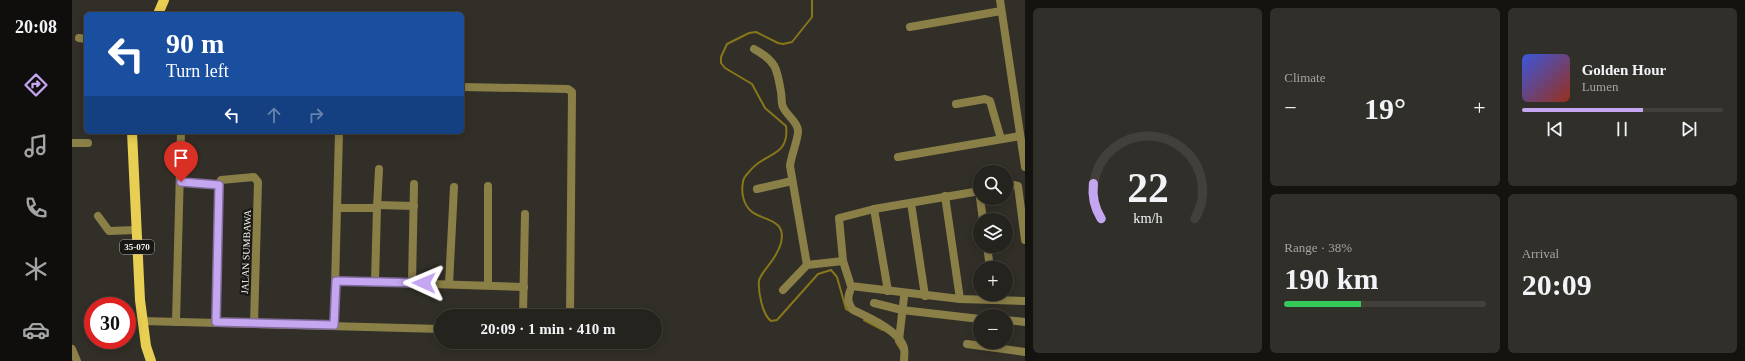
<!DOCTYPE html>
<html lang="en">
<head>
<meta charset="utf-8">
<style>
  :root { --surface:#25231d; --page:#312f2a; --text:#f1f3f6; --muted:#a3a4a4; --line:#42403b; --accent:#c5a6f0 }
  body { margin:0; font-family:Georgia,serif; background:var(--page); color:var(--text); height:100vh; display:flex; flex-direction:column; font-size:15px; white-space:nowrap }
  * { box-sizing:border-box; margin:0 }
  p { font-size:13px; color:var(--muted) }
  .icon { flex:none; width:22px; height:22px; fill:none; stroke:currentColor; stroke-width:2; stroke-linecap:round; stroke-linejoin:round }
  .map { position:relative; flex:1; overflow:hidden }
  .side { display:flex; flex-direction:column; gap:8px; padding:8px; background:#141310; width:720px }
  .side>* { flex:none }
  .guide { position:absolute; left:12px; top:12px; width:380px; height:122px; border-radius:6px; box-shadow:0 2px 10px #0003,0 0 0 1px var(--line); background:#1a4fa0; color:#fff; overflow:hidden }
  .buttons { position:absolute; left:901px; top:165px; display:grid; gap:8px }
  .buttons a { display:grid; place-items:center; width:40px; height:40px; border-radius:50%; background:var(--surface); box-shadow:0 2px 10px #0003,0 0 0 1px var(--line); font-size:20px }
  .speed { position:absolute; left:12px; top:297px; display:flex; gap:8px; font-size:20px; font-weight:700; text-align:center }
  .speed>* { display:grid; place-content:center; width:52px; height:52px; border-radius:50%; background:var(--surface); box-shadow:0 2px 10px #0003,0 0 0 1px var(--line); line-height:1 }
  .speed .limit { border:6px solid #d22; background:#fff; color:#111 }
  .pin { position:absolute; display:grid; place-items:center; width:34px; height:34px; color:#fff; margin:-41px -17px; border-radius:50% 50% 50% 0; rotate:-45deg; box-shadow:0 0 4px #0007 }
  .pin .icon { rotate:45deg }
  .me { position:absolute; width:44px; margin:-22px; rotate:271deg; stroke-linejoin:round; filter:drop-shadow(0 0 3px #0008) }
  .turn { display:flex; align-items:center; gap:14px; height:84px; padding:0 16px; font-size:18px }
  .turn .icon { width:52px; height:52px; stroke-width:2.5 }
  .turn b { display:block; font-size:28px; line-height:34px }
  .lanes { display:flex; align-items:center; height:38px; padding:0 16px; background:#0003; justify-content:center; gap:20px; direction:ltr }
  .lanes .off { opacity:.35 }
  .big { font-size:30px; font-weight:800; line-height:1.1 }
  .side .card { flex:1; display:flex; flex-direction:column; justify-content:center; gap:6px; min-width:0; padding:0 14px; border-radius:6px; background:var(--page) }
  .side .dial { align-items:center; gap:0 }
  .dial svg { height:104px; overflow:visible; fill:none; stroke:var(--line); stroke-width:7; stroke-linecap:round; text-anchor:middle }
  .dial text { fill:var(--text); stroke:none }
  .song { display:flex; align-items:center; gap:12px }
  .cover { width:48px; height:48px; border-radius:6px; background:linear-gradient(135deg,hsl(230 70% 55%),hsl(10 70% 35%)) }
  .played { height:4px; border-radius:2px; background:linear-gradient(90deg,var(--accent) 60%,var(--line) 60%) }
  .keys { display:flex; justify-content:space-around; direction:ltr }
  .heat { display:flex; justify-content:space-between; align-items:center; font-size:22px; direction:ltr }
  .charge { height:6px; border-radius:3px; background:linear-gradient(90deg,#34c759 38%,var(--line) 0) }
  .side .tiles { flex:1; display:grid; gap:8px; grid-template-columns:repeat(3,1fr) }
  .card:first-child { grid-row:span 2 }
  .trip { position:absolute; left:362px; top:309px; width:228px; height:40px; border-radius:20px; background:var(--surface); box-shadow:0 2px 10px #0003,0 0 0 1px var(--line); font-weight:800; line-height:40px; text-align:center }
  main { display:flex; flex:1; min-height:0 }
  .dock { display:flex; flex-direction:column; width:72px; justify-content:space-around; align-items:center; background:#0f0e0c; color:var(--muted) }
  .dock .icon { width:28px; height:28px }
  .dock .on { color:var(--accent) }
  .dock b { font-size:18px; color:var(--text) }
  .map>svg:first-child { display:block }
  .lines { fill:none; stroke-linecap:round; stroke-linejoin:round }
  .stream { stroke:#897619; stroke-width:2 }
  .minor { stroke:#8b7f48; stroke-width:8 }
  .primary { stroke:#e8ce52; stroke-width:10 }
  .route-casing { stroke:#806c9c; stroke-width:10 }
  .route { stroke:#c5a6f0; stroke-width:7 }
  .labels { text-anchor:middle; dominant-baseline:central; stroke-width:4; stroke-linejoin:round; paint-order:stroke }
  .shield { fill:#181713; stroke:#b3b2ad; stroke-width:1 }
  .shield-label { font-size:9px; font-weight:bold; fill:#f5f4ef }
  .street-label { font-size:10px; fill:#f5f4ef; stroke:#181713 }
</style>
</head>
<body>
<main>
<nav class="dock">
<b>20:08</b>
<svg class="icon on" aria-label="directions" viewBox="0 0 24 24"><path d="M12 3l9 9-9 9-9-9zM9 14v-3h6M13 9l2 2-2 2"/></svg>
<svg class="icon" aria-label="music" viewBox="0 0 24 24"><path d="M9 18V5l10-2v13"/><circle cx="6" cy="18" r="3"/><circle cx="16" cy="16" r="3"/></svg>
<svg class="icon" aria-label="phone" viewBox="0 0 24 24"><path d="M5 4h4l2 5-3 2q2 4 5 5l2-3 5 2v4C11 20 4 13 5 4z"/></svg>
<svg class="icon" aria-label="climate" viewBox="0 0 24 24"><path d="M12 3v18M4 7l16 10M4 17L20 7"/></svg>
<svg class="icon" aria-label="car" viewBox="0 0 24 24"><path d="M5 17H2v-5l4-1 3-4h7l3 4 3 1v5h-3M9 17h6M6 11h13"/><circle cx="7" cy="17" r="2"/><circle cx="17" cy="17" r="2"/></svg>
</nav>
<div class="map">
<svg width="953" height="361" viewBox="0 0 953 361">
  <rect width="100%" height="100%" fill="#312f27"/>
  <g class="lines">
    <g class="stream">
      <path d="M740,0V17L720,42L711,44L706,43L684,32L677,33L655,44L649,57V63L653,68L680,84L693,108L714,126C718,158 691,152 677,172C674,175 671,178 671,182C669,192 671,204 679,211C690,221 715,218 709,243C704,261 693,266 687,280C686,291 690,314 699,321L705,320L746,274L759,270L765,277L774,309L778,311"/>
      <path d="M792,320L811,330"/>
      <path d="M824,342L829,350"/>
    </g>
    <g class="minor">
      <path d="M928,0L953,167"/>
      <path d="M838,27L929,11"/>
      <path d="M7,38L14,39"/>
      <path d="M682,49C704,61 705,68 709,92C710,97 709,103 711,107C715,116 725,121 726,130C727,137 719,156 718,166L735,265L771,261"/>
      <path d="M390,87L496,89L500,92L498,316"/>
      <path d="M884,104L913,99L918,101L929,139"/>
      <path d="M0,143H16"/>
      <path d="M826,157L948,136"/>
      <path d="M109,182L147,185"/>
      <path d="M147,185L149,180L182,177L186,182L182,324"/>
      <path d="M416,186V285"/>
      <path d="M934,186L942,185L946,186L953,240"/>
      <path d="M685,189L720,181"/>
      <path d="M908,191L802,209L767,218L771,261L779,286L888,299L953,301"/>
      <path d="M873,196L888,299"/>
      <path d="M908,198L911,220"/>
      <path d="M839,203L853,296"/>
      <path d="M305,205L342,206"/>
      <path d="M265,208H305L303,282"/>
      <path d="M305,208L307,169"/>
      <path d="M802,209L816,291"/>
      <path d="M26,216L37,231L64,230"/>
      <path d="M915,246L918,268"/>
      <path d="M264,281L452,287"/>
      <path d="M340,283L342,184"/>
      <path d="M377,284L382,187"/>
      <path d="M711,290L735,265"/>
      <path d="M778,291C775,299 776,303 781,310C796,317 828,331 832,348C833,352 832,357 832,361"/>
      <path d="M802,303L830,310L908,319"/>
      <path d="M451,316L453,214"/>
      <path d="M934,320L953,322"/>
      <path d="M70,321L369,329"/>
      <path d="M104,322L109,132"/>
      <path d="M144,322L147,185"/>
      <path d="M262,325L267,132"/>
      <path d="M827,340L832,297"/>
      <path d="M895,344L953,352"/>
      <path d="M0,349L5,361"/>
    </g>
    <g class="primary">
      <path d="M86,14L92,0"/>
      <path d="M60,132L68,300L74,346L79,361"/>
    </g>
  </g>
  <g class="lines">
    <defs>
      <path id="route" d="M109,182L147,185L144,322L262,325L264,281L352,283"/>
    </defs>
    <use href="#route" class="route-casing"/>
    <use href="#route" class="route"/>
  </g>
  <g class="labels">
    <rect class="shield" x="48" y="240" width="34" height="14" rx="3"/>
    <g class="shield-label">
      <text x="65" y="247">35-070</text>
    </g>
    <g class="street-label">
      <text transform="translate(174 252) rotate(-88)">JALAN SUMBAWA</text>
    </g>
  </g>
</svg>
<div class="buttons">
<a><svg class="icon" aria-label="search" viewBox="0 0 24 24"><circle cx="10" cy="10" r="6"/><path d="M15 15l6 6"/></svg></a>
<a><svg class="icon" aria-label="layers" viewBox="0 0 24 24"><path d="M12 4l9 5-9 5-9-5zM3 14l9 5 9-5"/></svg></a>
<a>+</a>
<a>−</a>
</div>
<div class="speed"><div class="limit">30</div></div>
<div class="pin" style="left:109px;top:182px;background:#d93025"><svg class="icon" aria-label="arrive" viewBox="0 0 24 24"><path d="M6 21V4h12l-3 4 3 4H6"/></svg></div>
<svg class="me" style="left:352px;top:283px" viewBox="-20 -20 40 40"><path d="M0-17L14 15 0 8-14 15z" fill="#c5a6f0" stroke="#fff" stroke-width="4"/></svg>
<div class="trip">20:09 · 1 min · 410 m</div>
<div class="guide">
<div class="turn"><svg class="icon" aria-label="left" viewBox="0 0 24 24"><path d="M17 20v-9H6M10 6l-5 5 5 5"/></svg><div><b>90 m</b>Turn left</div></div>
<div class="lanes"><svg class="icon" aria-label="left" viewBox="0 0 24 24"><path d="M17 20v-9H6M10 6l-5 5 5 5"/></svg><svg class="icon off" aria-label="ahead" viewBox="0 0 24 24"><path d="M12 20V5M6 11l6-6 6 6"/></svg><svg class="icon off" aria-label="right" viewBox="0 0 24 24"><path d="M7 20v-9h11M14 6l5 5-5 5"/></svg></div>
</div>
</div>
<section class="side">
<div class="tiles">
<div class="card dial"><svg viewBox="0 0 100 80">
<path d="M14 69A42 42 0 1 1 86 69"/>
<path d="M14 69A42 42 0 0 1 8 42" stroke="#c5a6f0"/>
<text x="50" y="56" font-size="32" font-weight="700">22</text>
<text x="50" y="72" font-size="11">km/h</text>
</svg></div>
<div class="card"><p>Climate</p>
<div class="heat"><a>−</a><b class="big">19°</b><a>+</a></div>
</div>
<div class="card">
<div class="song"><i class="cover"></i><div><b>Golden Hour</b><p>Lumen</p></div></div>
<div class="played"></div>
<div class="keys"><svg class="icon" aria-label="previous" viewBox="0 0 24 24"><path d="M18 5L8 12l10 7zM5 5v14"/></svg><svg class="icon" aria-label="pause" viewBox="0 0 24 24"><path d="M8 5v14M16 5v14"/></svg><svg class="icon" aria-label="next" viewBox="0 0 24 24"><path d="M6 5l10 7-10 7zM19 5v14"/></svg></div>
</div>
<div class="card"><p>Range · 38%</p><b class="big">190 km</b><div class="charge"></div></div>
<div class="card"><p>Arrival</p><b class="big">20:09</b></div>
</div>
</section>
</main>
</body>
</html>
